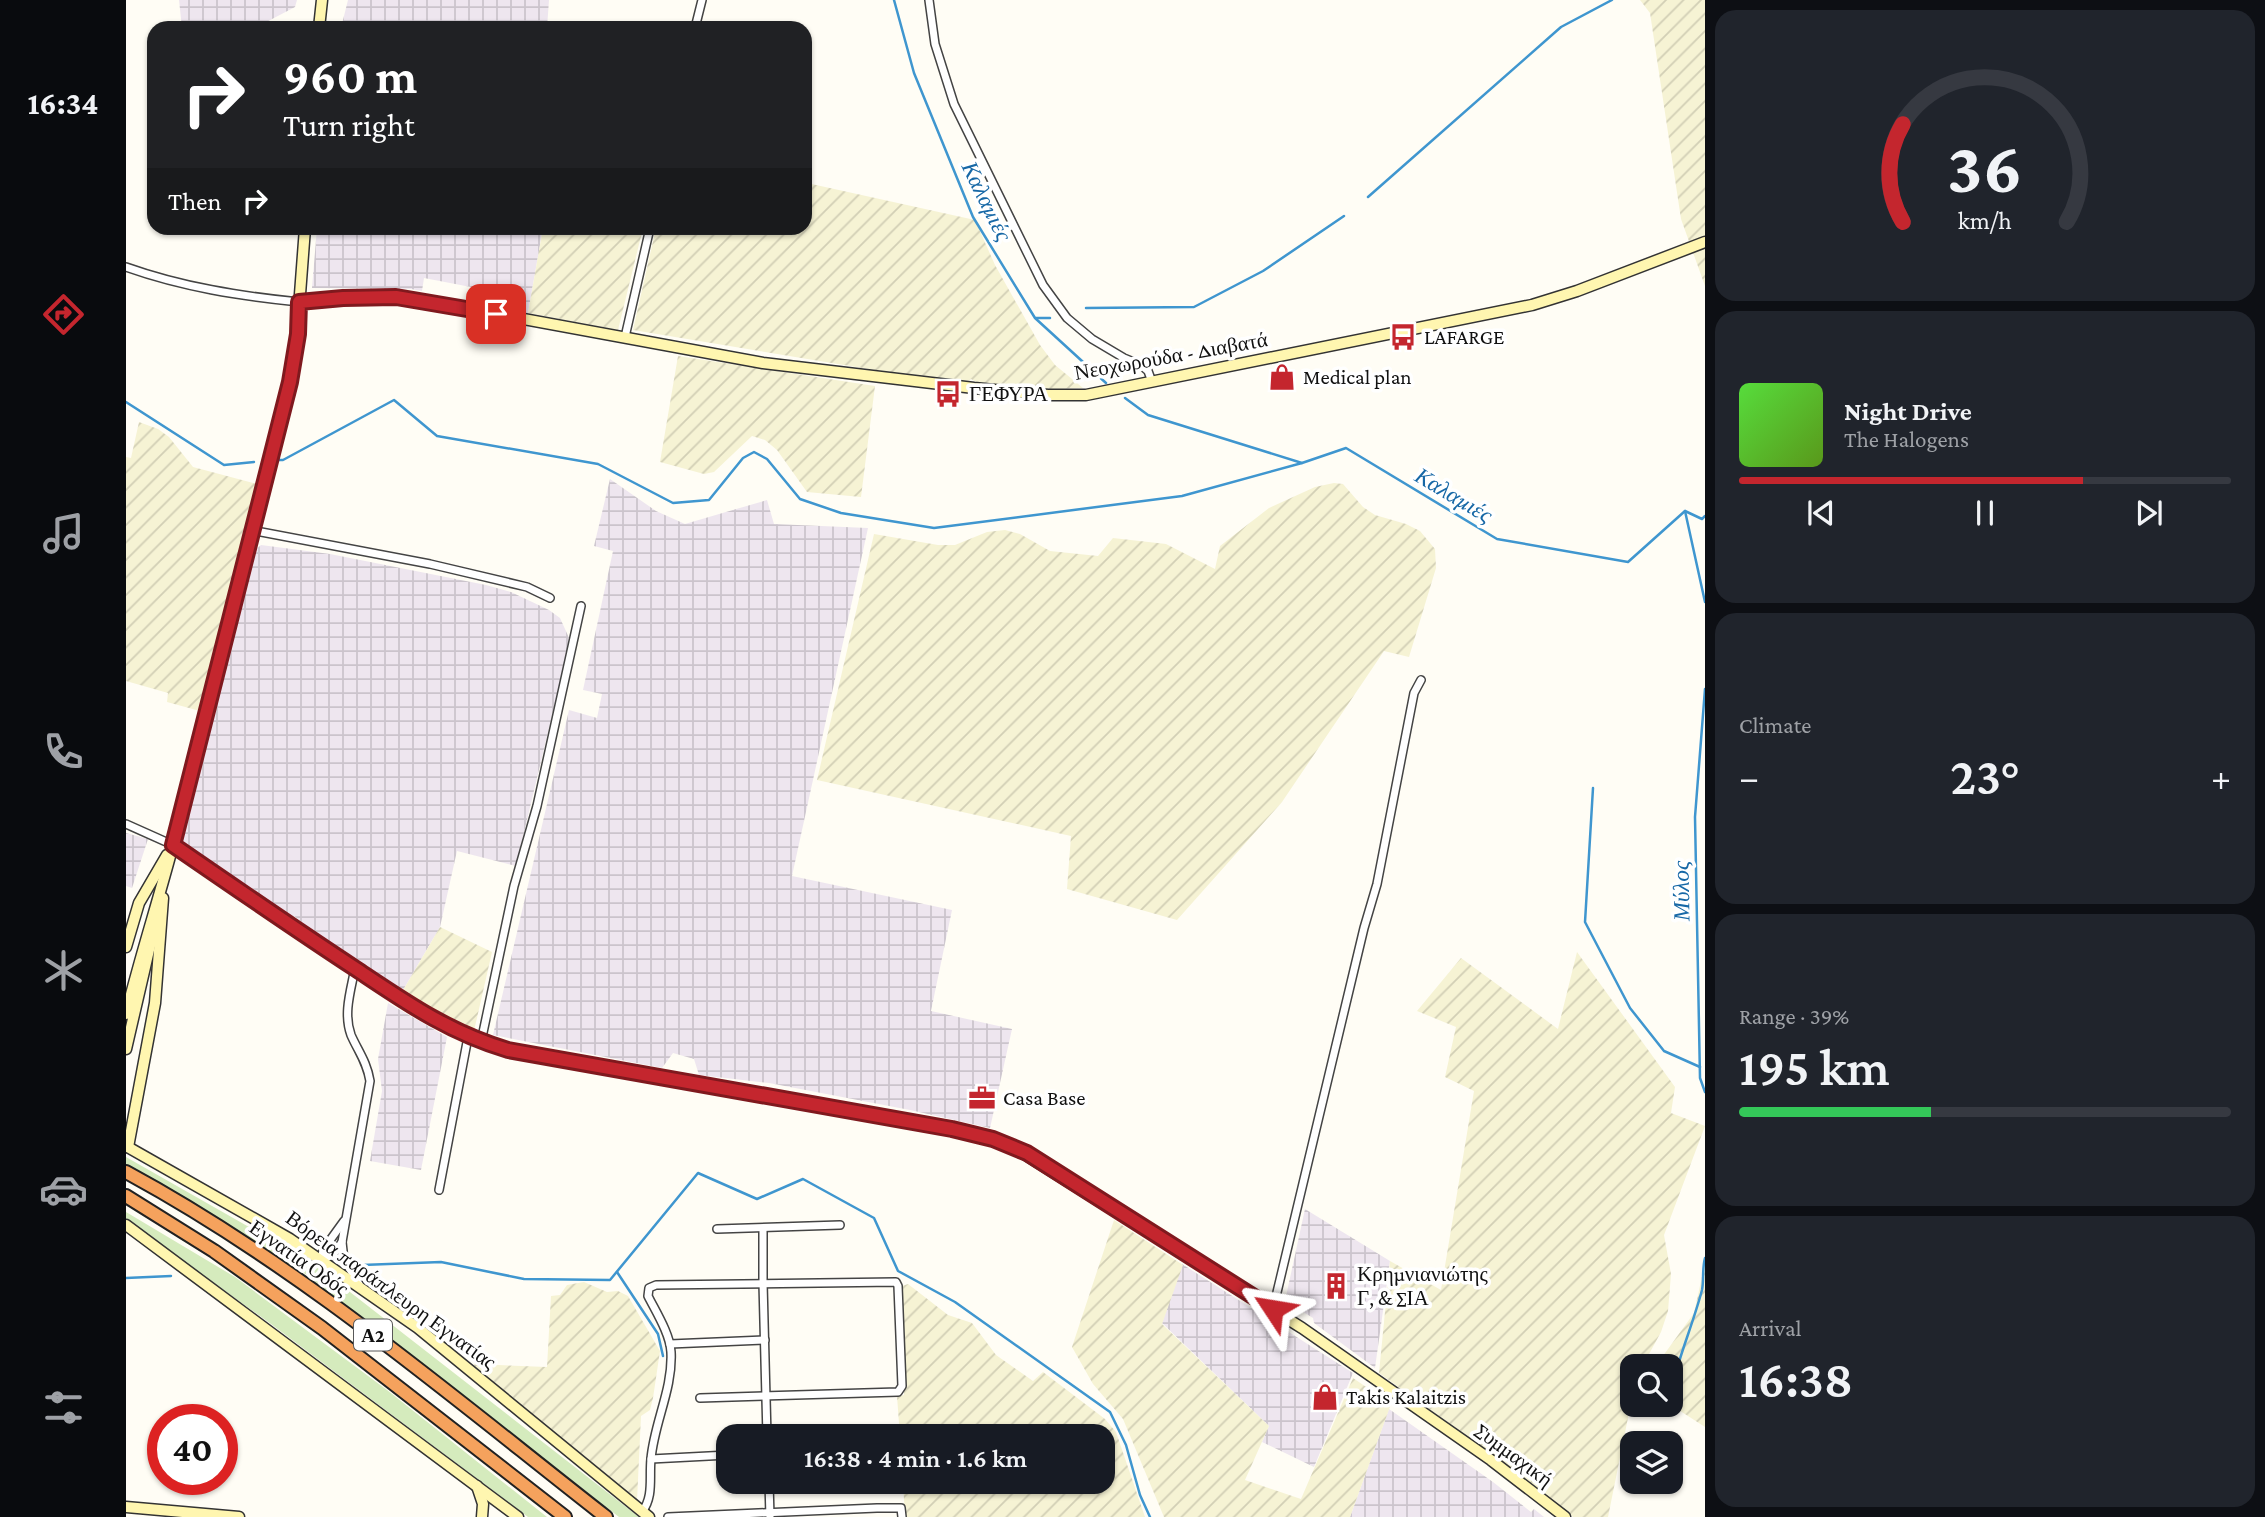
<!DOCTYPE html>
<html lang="en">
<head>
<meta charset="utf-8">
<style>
  :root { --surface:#171b24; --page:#20242c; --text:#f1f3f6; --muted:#9ea1a6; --line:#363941; --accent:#c4262e }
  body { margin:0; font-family:"Crimson Pro",serif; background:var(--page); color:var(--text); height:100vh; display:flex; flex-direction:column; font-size:26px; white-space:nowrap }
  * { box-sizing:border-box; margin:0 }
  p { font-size:23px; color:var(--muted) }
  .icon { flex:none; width:38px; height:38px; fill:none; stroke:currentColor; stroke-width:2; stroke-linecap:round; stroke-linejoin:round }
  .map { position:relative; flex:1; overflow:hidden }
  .side { display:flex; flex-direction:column; gap:10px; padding:10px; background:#0d0f14; width:560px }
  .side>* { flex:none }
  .top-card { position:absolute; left:21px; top:21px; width:665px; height:214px; border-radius:21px; box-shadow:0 2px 5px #0004; background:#202124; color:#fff; overflow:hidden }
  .fabs { position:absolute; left:1494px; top:1354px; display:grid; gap:14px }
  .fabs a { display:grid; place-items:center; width:63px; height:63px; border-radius:14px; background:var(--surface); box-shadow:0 2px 5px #0004; font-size:35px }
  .speed { position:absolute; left:21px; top:1404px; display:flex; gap:14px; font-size:35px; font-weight:700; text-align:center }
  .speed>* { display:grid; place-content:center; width:91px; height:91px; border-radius:50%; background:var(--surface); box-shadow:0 2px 5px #0004; line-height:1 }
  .speed .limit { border:10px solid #d22; background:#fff; color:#111 }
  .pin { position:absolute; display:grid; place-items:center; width:60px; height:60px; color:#fff; margin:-30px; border-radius:14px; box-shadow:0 4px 10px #0006 }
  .me { position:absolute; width:77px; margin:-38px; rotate:303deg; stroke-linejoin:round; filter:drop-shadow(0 0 5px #0008) }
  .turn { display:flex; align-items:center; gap:24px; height:147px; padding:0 21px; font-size:32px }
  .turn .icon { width:91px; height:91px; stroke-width:2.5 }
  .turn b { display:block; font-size:49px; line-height:60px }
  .then { display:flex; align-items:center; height:66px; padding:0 21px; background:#0003; gap:14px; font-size:26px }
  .big { font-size:52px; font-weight:600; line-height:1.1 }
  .side .widget { flex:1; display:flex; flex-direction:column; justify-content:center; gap:10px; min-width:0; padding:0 24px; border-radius:21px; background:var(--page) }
  .side .dial { align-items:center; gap:0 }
  .dial svg { height:182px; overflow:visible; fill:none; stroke:var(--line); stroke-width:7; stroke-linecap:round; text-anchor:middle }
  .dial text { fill:var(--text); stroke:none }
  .song { display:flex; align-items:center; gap:21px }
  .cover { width:84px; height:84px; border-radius:10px; background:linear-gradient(135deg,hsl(110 70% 55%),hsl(90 70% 35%)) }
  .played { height:7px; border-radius:4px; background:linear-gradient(90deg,var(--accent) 70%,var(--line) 70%) }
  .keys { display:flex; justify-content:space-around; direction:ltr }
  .heat { display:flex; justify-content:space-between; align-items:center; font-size:38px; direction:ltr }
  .charge { height:10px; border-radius:5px; background:linear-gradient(90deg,#34c759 39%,var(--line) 0) }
  .trip { position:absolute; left:590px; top:1424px; width:399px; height:70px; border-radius:21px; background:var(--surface); box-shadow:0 2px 5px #0004; font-weight:600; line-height:70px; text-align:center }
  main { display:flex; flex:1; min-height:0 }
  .dock { display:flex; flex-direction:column; width:126px; justify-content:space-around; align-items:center; background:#090b0e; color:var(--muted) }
  .dock .icon { width:49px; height:49px }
  .dock .selected { color:var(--accent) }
  .dock b { font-size:32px; color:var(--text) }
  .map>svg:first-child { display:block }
  .industrial { fill:url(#industrial-grid) }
  .farmland { fill:url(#farmland-furrows) }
  .grass { fill:#d5ebbd }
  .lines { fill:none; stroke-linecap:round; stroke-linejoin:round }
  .stream { stroke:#3f96cf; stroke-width:2.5 }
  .street-casing { stroke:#444; stroke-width:10 }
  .secondary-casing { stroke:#333; stroke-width:13 }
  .highway-casing { stroke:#222; stroke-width:16 }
  .street { stroke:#fff; stroke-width:7 }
  .secondary { stroke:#fff6b0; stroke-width:10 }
  .highway { stroke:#f5a25d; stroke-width:12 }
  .route-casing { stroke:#7f191e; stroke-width:18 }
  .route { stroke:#c4262e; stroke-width:12 }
  .labels { text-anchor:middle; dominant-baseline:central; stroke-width:7; stroke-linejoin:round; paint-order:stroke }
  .shield { fill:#fff; stroke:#585858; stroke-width:2 }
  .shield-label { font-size:19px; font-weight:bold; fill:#111 }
  .poi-label { font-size:21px; fill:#111; stroke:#fff; text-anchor:start }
  .street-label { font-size:21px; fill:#111; stroke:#fff }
  .water-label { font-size:23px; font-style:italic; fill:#1768a6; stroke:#fff }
</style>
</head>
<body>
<main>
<nav class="dock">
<b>16:34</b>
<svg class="icon selected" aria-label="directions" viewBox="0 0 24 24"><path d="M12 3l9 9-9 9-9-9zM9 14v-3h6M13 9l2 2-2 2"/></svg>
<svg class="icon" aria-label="music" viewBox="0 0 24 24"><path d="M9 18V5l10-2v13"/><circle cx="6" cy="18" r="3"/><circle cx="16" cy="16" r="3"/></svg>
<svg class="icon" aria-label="phone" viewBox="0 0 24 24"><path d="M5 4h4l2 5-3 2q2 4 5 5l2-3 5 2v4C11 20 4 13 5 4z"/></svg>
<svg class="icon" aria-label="climate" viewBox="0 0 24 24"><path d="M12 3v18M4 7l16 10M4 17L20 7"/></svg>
<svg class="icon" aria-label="car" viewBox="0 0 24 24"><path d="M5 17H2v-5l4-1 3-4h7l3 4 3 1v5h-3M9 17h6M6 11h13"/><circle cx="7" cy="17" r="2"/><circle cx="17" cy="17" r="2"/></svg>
<svg class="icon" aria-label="filters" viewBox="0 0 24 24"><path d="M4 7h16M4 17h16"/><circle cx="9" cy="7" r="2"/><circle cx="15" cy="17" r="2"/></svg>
</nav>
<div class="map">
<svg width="1579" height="1517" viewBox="0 0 1579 1517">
  <defs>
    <pattern id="industrial-grid" width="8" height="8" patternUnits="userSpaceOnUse" patternTransform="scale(1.75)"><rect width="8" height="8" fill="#eee6ef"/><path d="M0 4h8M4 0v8" fill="none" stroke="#cbc4cc"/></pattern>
    <pattern id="farmland-furrows" width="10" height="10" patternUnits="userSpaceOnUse" patternTransform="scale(1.75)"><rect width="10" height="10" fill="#f6f3d4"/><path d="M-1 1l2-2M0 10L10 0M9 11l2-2" fill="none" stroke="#d2cfb5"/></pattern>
  </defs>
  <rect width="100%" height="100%" fill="#fffdf5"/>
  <g class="industrial">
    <path d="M53,0H171L169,7L129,28H56Z"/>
    <path d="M222,0H423L421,28H215Z"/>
    <path d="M191,228H417L402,313L348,302L350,288L298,278L296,291L285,289L186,288Z"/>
    <path d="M484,479L530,511L559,524L641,500L648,524L742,528L666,876L826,910L805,1011L886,1029L864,1128L784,1110L643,1083L573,1075L568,1059L547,1053L536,1068L367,1035L443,710L471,718L476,694L457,690L487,551L468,546Z"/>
    <path d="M135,545L204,554L360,585L385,592L423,610L434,618L444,640L390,866L331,851L314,927L276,992L177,926V923L168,916L164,917L55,843L128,551Z"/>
    <path d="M0,833L22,839L6,888L0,886Z"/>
    <path d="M262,1003L321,1037L295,1170L244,1161L256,1091L252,1059Z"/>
    <path d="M1179,1209L1264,1261L1249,1368L1188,1323L1187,1318L1159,1301Z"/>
    <path d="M1056,1264L1227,1373L1188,1467L1136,1442L1143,1426L1036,1323Z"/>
    <path d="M1263,1409L1367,1482L1405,1512L1408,1509L1418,1517H1224Z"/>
  </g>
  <g class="farmland">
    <path d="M1514,0H1579V286L1555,219L1524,13Z"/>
    <path d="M679,159L686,160L681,183L849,220L869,265L914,345L929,365L957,388L926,389L867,384L852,383L845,379L842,381L748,370L507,330L530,228H679Z"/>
    <path d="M417,228H431L459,233L461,228H517L492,330L402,313Z"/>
    <path d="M552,356L749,386L735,497L681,492L651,450L639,440L626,436L588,472L578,474L534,462Z"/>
    <path d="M13,422L32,429L43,437L67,467L131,484L74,711L41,702L42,693L0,681V457L5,458Z"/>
    <path d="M1208,483L1217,484L1237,507L1249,515L1280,524L1294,531L1309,549L1310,568L1283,657L1258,651L1156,802L1051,920L941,889L945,836L691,780L748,534L812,545H829L861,532L879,530L894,534L924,551L972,556L987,538L1040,544L1089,569L1094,546L1143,508L1189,487Z"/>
    <path d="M314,927L366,952L348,1031L276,992Z"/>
    <path d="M1451,952L1549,1087L1545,1113L1579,1126L1538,1235L1545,1274L1542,1311L1535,1332L1516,1367H1507V1393L1482,1517H1447L1372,1458L1253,1373L1264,1261L1315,1290L1348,1091L1319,1077L1330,1027L1291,1011L1335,958L1432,1029Z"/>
    <path d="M988,1220L1057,1265L1036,1324L1143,1426L1119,1480L1175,1499L1227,1378L1265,1404L1224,1517H1038L997,1419L967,1384L946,1347Z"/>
    <path d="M1579,1263V1427L1545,1405V1367H1529L1568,1313Z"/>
    <path d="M458,1282L481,1292L492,1291L502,1296L534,1351L527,1398L524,1410L515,1416L511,1501L347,1369L348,1364L421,1367L425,1296L434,1295L441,1285Z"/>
    <path d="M782,1284L822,1315L846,1323L870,1355L907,1381L917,1372L979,1419L990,1432L1019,1517H779L777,1482H976V1437H774L771,1396L778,1395L776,1286Z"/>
  </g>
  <g class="grass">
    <path d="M0,1157L188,1264L513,1517H493L178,1273L0,1167Z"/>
    <path d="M0,1212L109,1277L261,1390L421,1517H402L145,1324L0,1220Z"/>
  </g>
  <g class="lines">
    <g class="stream">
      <path d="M768,0L788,73L847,217L909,318L980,383"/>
      <path d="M1242,197L1435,27L1486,0"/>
      <path d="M960,308L1068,307L1137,271L1218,216"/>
      <path d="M910,318H924"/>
      <path d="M999,398L1022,415L1176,463"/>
      <path d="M0,402L98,465L128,462"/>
      <path d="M149,460H157L268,400L311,436L472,464L547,503L583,500L617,458L628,452L641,459L674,499L715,513L808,528L1056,496L1176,463L1220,448L1371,539L1502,562L1559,511L1576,519L1579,516"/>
      <path d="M1559,511L1579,602"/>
      <path d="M1579,689L1569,817L1574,1078L1579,1092"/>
      <path d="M1467,788L1459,922L1504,1008L1538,1051L1574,1067"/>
      <path d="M236,1265L315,1262L398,1279L484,1280L572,1173L631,1199L677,1179L748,1218L772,1271L829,1302L984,1412L1000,1445L1014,1495L1024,1517"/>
      <path d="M491,1272L532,1334L537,1356"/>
      <path d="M0,1278L45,1276"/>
      <path d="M1545,1390C1553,1356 1567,1324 1576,1290C1578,1280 1576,1269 1579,1258"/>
    </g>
    <defs>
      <g id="street">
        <path d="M803,0L809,44L828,104L917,285L941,318L966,339L998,358L1015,365L1022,371L1026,382"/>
        <path d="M569,28L576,0"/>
        <path d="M0,267C56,287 114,296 173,302"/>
        <path d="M499,337L524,228"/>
        <path d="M125,530L304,564L401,587L424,598"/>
        <path d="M0,824L47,845"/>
        <path d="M229,968C225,990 217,1013 225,1035C232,1051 241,1062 244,1081L216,1242L218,1260L233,1284"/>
        <path d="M355,1042L388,886L411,806L455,606"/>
        <path d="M313,1190L342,1037"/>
        <path d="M637,1228V1283L641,1437"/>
        <path d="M591,1229L714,1225"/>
        <path d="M195,1260L197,1250L218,1221"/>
        <path d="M195,1260L207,1255L216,1242"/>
        <path d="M1147,1309L1238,928L1251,884L1288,693L1295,680"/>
        <path d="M544,1344L639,1340"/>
        <path d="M525,1459L602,1455"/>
        <path d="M643,1482L644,1517"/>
        <path d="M516,1512C528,1496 523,1478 525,1459C528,1423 547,1389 545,1352C544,1334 530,1312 522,1296L523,1288L530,1285L770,1282L772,1286L776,1386L772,1392L574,1398"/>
        <path d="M542,1517L751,1508H775L776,1517"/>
      </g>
      <g id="secondary">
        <path d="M193,28L196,0"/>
        <path d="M173,302L217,298H284L637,363L848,388L922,395H960L1406,305L1451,291L1579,242"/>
        <path d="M47,845C108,887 169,929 230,969C281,1003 322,1032 382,1050L826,1129L867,1139L887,1147L1176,1328L1365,1460L1439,1517"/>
        <path d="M0,947L13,903L41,855"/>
        <path d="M0,1014C14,957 32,902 47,845L164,382L171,334L179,228"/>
        <path d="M0,1049L29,924"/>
        <path d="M0,1146L164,1239L292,1328L523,1517"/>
        <path d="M2,1147L29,1003L37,898"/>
        <path d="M0,1225L392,1517"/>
        <path d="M351,1486L357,1504L356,1517"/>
        <path d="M0,1507L113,1517"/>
      </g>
      <g id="highway">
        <path d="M0,1172C174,1266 325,1396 480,1517"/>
        <path d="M0,1196L88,1251L196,1328L439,1517"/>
      </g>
    </defs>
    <use href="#street" class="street-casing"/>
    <use href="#secondary" class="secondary-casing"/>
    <use href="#highway" class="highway-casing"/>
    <use href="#street" class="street"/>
    <use href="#secondary" class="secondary"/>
    <use href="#highway" class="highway"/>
  </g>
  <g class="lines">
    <defs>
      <path id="route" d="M370,314L270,297L217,298L173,302L172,334L164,382L47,845C108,887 169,929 230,969C281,1003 322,1032 382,1050L826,1129L867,1139L901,1153L1147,1309"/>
    </defs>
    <use href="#route" class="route-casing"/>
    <use href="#route" class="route"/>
  </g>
  <defs>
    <symbol id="bus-bare" viewBox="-9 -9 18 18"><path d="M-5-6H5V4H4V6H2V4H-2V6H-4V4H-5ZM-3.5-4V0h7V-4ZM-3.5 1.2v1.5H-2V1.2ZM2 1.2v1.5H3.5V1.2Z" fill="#c4262e" stroke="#fff" stroke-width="2.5" paint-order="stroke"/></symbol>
    <symbol id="shop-bare" viewBox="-9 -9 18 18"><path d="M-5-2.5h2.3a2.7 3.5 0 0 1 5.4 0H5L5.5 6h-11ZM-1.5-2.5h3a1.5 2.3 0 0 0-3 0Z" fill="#c4262e" stroke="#fff" stroke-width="2.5" paint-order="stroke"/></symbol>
    <symbol id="office-bare" viewBox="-9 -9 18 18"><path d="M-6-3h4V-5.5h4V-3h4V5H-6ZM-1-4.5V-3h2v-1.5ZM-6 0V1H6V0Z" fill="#c4262e" stroke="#fff" stroke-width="2.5" paint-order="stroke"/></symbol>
    <symbol id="building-bare" viewBox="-9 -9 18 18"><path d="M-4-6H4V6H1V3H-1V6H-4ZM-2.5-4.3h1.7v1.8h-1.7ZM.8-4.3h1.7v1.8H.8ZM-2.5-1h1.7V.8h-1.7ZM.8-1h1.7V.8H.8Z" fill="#c4262e" stroke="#fff" stroke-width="2.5" paint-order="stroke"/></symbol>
  </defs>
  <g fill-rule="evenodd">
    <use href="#bus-bare" x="1258" y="318" width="38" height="38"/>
    <use href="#shop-bare" x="1137" y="358" width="38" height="38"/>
    <use href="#bus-bare" x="803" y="375" width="38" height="38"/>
    <use href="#office-bare" x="837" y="1079" width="38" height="38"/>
    <use href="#building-bare" x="1191" y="1267" width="38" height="38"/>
    <use href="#shop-bare" x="1180" y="1378" width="38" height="38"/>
  </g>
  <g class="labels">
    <rect class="shield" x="228" y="1319.5" width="38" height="31" rx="5"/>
    <g class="shield-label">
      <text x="247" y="1335">Α2</text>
    </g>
    <g class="poi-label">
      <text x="1298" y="337">LAFARGE</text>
      <text x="1177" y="377">Medical plan</text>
      <text x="843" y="394">ΓΕΦΥΡΑ</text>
      <text x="877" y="1098">Casa Base</text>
      <text x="1231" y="1274">Κρημνιανιώτης<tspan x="1231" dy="24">Γ, &amp; ΣΙΑ</tspan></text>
      <text x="1220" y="1397">Takis Kalaitzis</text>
    </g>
    <g class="street-label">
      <text transform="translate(1045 356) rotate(-10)">Νεοχωρούδα - Διαβατά</text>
      <text transform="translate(173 1258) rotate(35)">Εγνατία Οδός</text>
      <text transform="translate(265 1290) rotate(36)">Βόρεια παράπλευρη Εγνατίας</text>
      <text transform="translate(1388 1455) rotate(37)">Συμμαχική</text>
    </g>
    <g class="water-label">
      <text transform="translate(861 201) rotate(64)">Καλαμιές</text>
      <text transform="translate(1328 495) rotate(31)">Καλαμιές</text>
      <text transform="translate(1555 891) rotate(-91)">Μύλος</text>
    </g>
  </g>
</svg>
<div class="fabs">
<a><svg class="icon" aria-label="search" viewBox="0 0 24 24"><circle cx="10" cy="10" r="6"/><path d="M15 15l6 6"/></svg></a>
<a><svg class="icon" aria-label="layers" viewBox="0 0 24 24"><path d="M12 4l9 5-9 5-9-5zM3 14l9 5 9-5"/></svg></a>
</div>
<div class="speed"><div class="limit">40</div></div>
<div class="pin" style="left:370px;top:314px;background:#d93025"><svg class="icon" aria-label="arrive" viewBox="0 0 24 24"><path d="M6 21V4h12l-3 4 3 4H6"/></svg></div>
<svg class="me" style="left:1147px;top:1309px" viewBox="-20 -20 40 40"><path d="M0-17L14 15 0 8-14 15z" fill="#c4262e" stroke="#fff" stroke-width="4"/></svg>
<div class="trip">16:38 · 4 min · 1.6 km</div>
<div class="top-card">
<div class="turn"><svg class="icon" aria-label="right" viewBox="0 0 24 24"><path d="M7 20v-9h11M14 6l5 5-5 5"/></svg><div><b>960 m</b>Turn right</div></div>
<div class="then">Then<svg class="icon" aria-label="right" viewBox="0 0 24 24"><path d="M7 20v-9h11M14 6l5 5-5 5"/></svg></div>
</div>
</div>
<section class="side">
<div class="widget dial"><svg viewBox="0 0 100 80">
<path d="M14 69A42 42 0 1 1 86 69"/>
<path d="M14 69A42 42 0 0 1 14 26" stroke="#c4262e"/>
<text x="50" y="56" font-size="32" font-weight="700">36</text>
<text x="50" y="72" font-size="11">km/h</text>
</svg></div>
<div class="widget">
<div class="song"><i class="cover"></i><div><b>Night Drive</b><p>The Halogens</p></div></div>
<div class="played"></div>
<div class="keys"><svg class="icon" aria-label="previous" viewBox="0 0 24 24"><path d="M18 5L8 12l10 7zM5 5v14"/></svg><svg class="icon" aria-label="pause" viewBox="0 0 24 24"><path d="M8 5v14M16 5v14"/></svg><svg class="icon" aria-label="next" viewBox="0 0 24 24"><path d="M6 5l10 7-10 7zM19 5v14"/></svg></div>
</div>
<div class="widget"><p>Climate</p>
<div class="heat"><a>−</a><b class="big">23°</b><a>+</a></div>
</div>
<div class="widget"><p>Range · 39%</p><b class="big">195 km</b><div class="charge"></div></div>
<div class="widget"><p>Arrival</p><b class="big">16:38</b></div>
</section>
</main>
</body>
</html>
